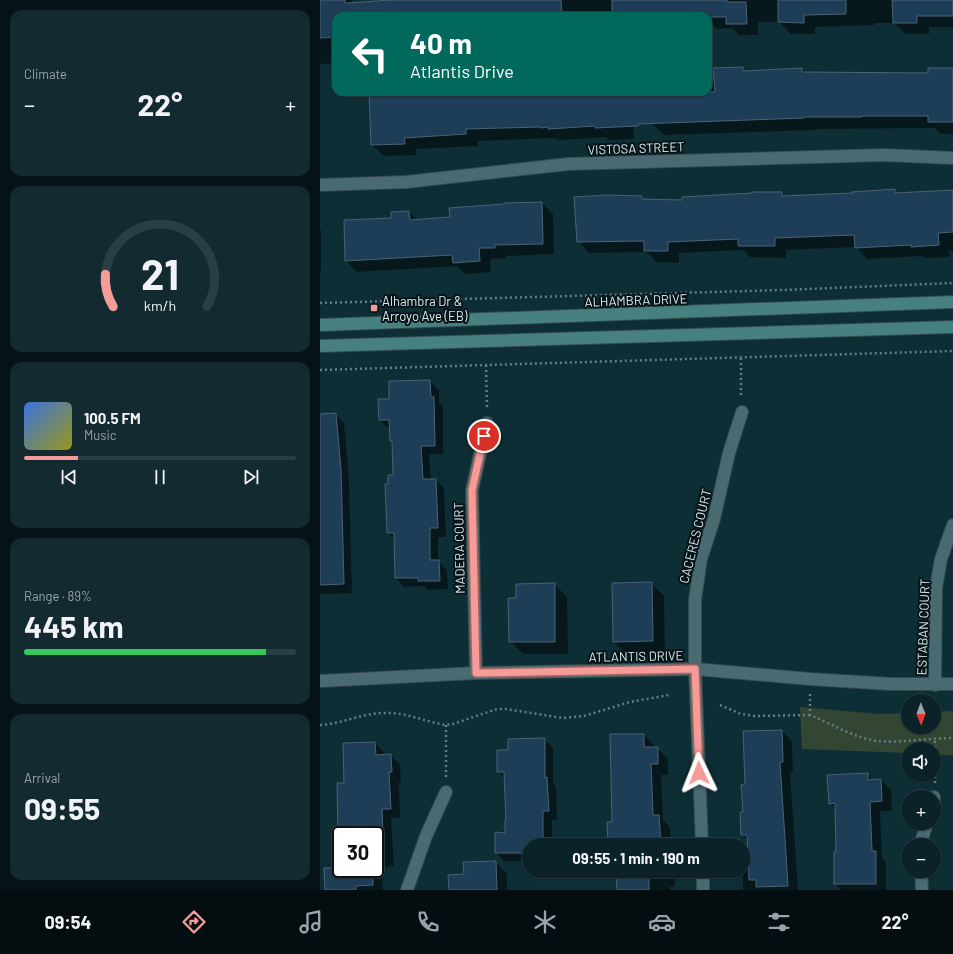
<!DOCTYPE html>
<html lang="en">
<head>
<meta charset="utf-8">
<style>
  :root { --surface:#0a2228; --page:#132a30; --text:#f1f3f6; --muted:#99a4a8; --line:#2a3f45; --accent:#f59b98 }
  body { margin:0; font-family:Barlow,sans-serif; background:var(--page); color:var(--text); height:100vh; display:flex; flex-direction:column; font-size:15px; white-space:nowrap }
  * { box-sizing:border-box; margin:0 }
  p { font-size:13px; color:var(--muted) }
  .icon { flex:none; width:22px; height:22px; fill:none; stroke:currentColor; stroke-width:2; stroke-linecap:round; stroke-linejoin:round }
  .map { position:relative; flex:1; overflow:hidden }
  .details { display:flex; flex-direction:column; gap:10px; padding:10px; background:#061316; width:320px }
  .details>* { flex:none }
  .banner { position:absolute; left:12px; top:12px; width:380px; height:84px; border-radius:12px; box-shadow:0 1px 3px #0004,0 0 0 1px var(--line); background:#00695c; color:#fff; overflow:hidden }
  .needle { width:26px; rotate:179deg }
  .fabs { position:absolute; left:581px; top:694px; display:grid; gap:8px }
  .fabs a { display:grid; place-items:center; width:40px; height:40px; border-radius:50%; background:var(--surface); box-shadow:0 1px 3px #0004,0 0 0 1px var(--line); font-size:20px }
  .speed { position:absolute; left:12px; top:826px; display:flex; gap:8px; font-size:20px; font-weight:700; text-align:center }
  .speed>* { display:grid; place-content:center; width:52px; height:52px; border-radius:50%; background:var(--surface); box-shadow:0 1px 3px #0004,0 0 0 1px var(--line); line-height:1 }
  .speed .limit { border:2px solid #111; border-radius:6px; background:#fff; color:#111 }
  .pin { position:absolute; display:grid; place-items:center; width:34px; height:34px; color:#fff; margin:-17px; border:2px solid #fff; border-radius:50%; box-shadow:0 1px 4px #0007 }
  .me { position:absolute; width:44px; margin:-22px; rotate:358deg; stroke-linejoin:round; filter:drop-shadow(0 0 3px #0008) }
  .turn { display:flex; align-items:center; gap:14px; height:84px; padding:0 12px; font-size:18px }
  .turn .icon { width:52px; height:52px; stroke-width:2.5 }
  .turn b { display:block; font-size:28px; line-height:34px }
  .big { font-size:30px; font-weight:700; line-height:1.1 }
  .details .widget { flex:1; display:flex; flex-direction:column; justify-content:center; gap:6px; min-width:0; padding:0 14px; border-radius:12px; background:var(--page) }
  .details .dial { align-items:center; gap:0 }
  .dial svg { height:104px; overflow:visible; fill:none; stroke:var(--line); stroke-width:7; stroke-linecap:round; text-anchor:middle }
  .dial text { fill:var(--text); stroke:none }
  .song { display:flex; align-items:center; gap:12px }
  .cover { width:48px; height:48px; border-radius:6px; background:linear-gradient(135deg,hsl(220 70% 55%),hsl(60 70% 35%)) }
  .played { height:4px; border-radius:2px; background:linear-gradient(90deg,var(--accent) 20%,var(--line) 20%) }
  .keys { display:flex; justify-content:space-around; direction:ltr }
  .heat { display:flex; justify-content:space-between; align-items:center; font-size:22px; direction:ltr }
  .charge { height:6px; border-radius:3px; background:linear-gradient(90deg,#34c759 89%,var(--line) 0) }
  .trip { position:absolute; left:202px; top:838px; width:228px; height:40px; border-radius:20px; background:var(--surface); box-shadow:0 1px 3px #0004,0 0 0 1px var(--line); font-weight:700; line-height:40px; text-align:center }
  .tab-bar { display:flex; height:64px; justify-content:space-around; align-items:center; background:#040e10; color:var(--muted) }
  .tab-bar .icon { width:28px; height:28px }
  .tab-bar .on { color:var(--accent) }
  .tab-bar b { font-size:18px; color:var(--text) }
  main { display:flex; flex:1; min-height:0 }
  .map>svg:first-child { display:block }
  .green { fill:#334633 }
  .shadow { fill:#0007; fill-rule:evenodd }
  .building { fill:#1e3e58; stroke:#4d6174 }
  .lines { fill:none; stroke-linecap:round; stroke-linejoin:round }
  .street-casing { stroke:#34494d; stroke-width:14 }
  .secondary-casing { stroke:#34494d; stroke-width:14 }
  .path { stroke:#647e84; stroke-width:2.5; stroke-dasharray:2 3; stroke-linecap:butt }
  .street { stroke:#4a6a71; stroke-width:12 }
  .secondary { stroke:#47817f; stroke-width:12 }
  .route-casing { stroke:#9f6563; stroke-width:10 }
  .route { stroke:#f59b98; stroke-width:7 }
  .poi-dot { fill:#f59b98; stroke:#071417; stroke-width:1.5 }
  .labels { text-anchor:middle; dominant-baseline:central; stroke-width:4; stroke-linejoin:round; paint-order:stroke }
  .street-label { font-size:13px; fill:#d8eaee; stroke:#071417 }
  .poi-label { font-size:13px; fill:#d8eaee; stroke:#071417; text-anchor:start }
</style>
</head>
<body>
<main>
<section class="details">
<div class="widget"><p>Climate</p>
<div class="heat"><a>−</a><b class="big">22°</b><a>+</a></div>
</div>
<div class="widget dial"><svg viewBox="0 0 100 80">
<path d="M14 69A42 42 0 1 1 86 69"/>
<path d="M14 69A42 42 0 0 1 8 44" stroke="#f59b98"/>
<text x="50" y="56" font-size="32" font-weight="700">21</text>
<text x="50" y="72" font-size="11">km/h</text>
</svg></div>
<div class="widget">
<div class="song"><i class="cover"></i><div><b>100.5 FM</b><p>Music</p></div></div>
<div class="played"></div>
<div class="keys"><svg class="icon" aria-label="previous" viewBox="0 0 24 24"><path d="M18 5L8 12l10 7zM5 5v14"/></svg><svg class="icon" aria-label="pause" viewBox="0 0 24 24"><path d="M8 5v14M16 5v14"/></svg><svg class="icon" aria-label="next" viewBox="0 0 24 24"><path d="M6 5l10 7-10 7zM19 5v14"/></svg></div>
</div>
<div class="widget"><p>Range · 89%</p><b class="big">445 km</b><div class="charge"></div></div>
<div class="widget"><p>Arrival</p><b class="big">09:55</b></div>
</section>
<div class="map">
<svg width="633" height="890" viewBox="0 0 633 890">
  <rect width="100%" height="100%" fill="#0e2e35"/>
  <path class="green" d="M480,707L559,714L588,713V727H614V712L633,711V755H614V749H588V753L482,749Z"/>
  <g class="shadow">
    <path d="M0,0H31L34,3L72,0H633V27H609V34H586L574,23H554V25L495,27V34H471L459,22H438V35H419L413,28L396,29L393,25H388V16H16V63L0,64Z"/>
    <path d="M422,68L426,71L482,69L486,73L609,74L633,69V134H621L615,128L496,129V130L344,135L332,123L330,92H388V69Z"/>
    <path d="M57,92H311L314,139L288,140L286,137L241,140L232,138L157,141L158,146L96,149V155L64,156L52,145Z"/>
    <path d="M574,190L578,194L633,192V251H629L630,257L604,258L603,256L547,259L536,247L466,250V258L430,257L423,250L359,253V263L337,262L326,252L269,253L258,241L322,197L325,200L363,201L462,193L465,197L534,194Z"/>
    <path d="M222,203L233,214L234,254L186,256V258L170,259L171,272L145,274L137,266L37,272L26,261L72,219L89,212L97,220L131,218Z"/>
    <rect x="0" y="230" width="1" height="41"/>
    <path d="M110,381L119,390V403L123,406V454H109L111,480H116L124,488L126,537H118V561L127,570L128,589L108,590L104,586L84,587L76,578L75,540L68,532L69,485L74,476L73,443L71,441L70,428H68L60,420L70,400Z"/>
    <path d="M15,414L24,423L29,479L32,593L0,594V415Z"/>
    <path d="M331,583L344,596L345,654L307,655L294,642Z"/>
    <path d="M234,584L247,597L248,654H203L190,641L197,599Z"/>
    <path d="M462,731L472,741L473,772H470L478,890H423V867H429L428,841L422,835L426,785Z"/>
    <path d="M324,735L335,746V748H337L348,759V775H341L343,820L350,827L351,845H289L293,823Z"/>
    <path d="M224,739L233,748V784L236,787L237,819L232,820V845H209V861H184L176,853L186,834L187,821L185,779L178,771L189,751Z"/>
    <path d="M55,743L65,753V756L71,755L80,765L81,782H79L80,818H71L74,866L62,867L63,890H6L13,868L12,835H19L25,784ZM21,835H55V869H21Z"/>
    <path d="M547,774L553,781L561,780L571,790L572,811H560L562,858L566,863V890H521L515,884L517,853L516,809L510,803Z"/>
    <path d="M175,862L187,874V890H130L145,875Z"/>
    <path d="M297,871H354L355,887H350V890H298Z"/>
  </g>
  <g class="building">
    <path d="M0,0H25V3L71,0H241L242,16H16V37L0,38Z"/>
    <path d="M292,0H407V2H426L427,24H406V17H388L383,16V14L292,15Z"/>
    <path d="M458,0H526V14L484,15V23L458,22Z"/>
    <path d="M572,0H633V16H597V23H573Z"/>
    <path d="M423,67V71L482,68V72L608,73V68H633V122H608V116H542V117H484V118L318,124V126L275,128V126L228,129V127L220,128V127L146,129V134L84,138L85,144L51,145L49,92H395L393,68Z"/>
    <path d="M575,189V193L633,190V232L618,233L619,245L591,247V245L535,248L534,235L455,238V246H418V239L348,242V251H324V241L257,242L254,197L287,195L322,196V199L362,200V197L432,193V192H462V196L533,193L532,192Z"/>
    <path d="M222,202L223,244L175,245V248H159L160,261L133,263L132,255L25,261L24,220L71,218V212L89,211L90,220L130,217L129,208L184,204V203Z"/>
    <path d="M110,380L111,397H114L115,446H101L103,479H116L118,528H110V560H119L120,581H98V578H75L74,533H67L65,484H68V475H73L72,441H70L69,420H59L58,399H69V381Z"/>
    <path d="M16,413L21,469L24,584L0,585V414Z"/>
    <path d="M332,582L333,641L293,642L292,583Z"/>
    <path d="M235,583V642H189L188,598H196V584Z"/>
    <path d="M462,730L463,762H460L468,886L436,887V880H429L427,835H421L420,812H423L421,785L425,784L423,731Z"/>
    <path d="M290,734H324V747H338V764H331L333,815H339L341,845H288L287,822H292Z"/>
    <path d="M225,738V778L227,777L229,811H223V845H209V853H175V832L185,833V820H186L184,772H177V750H188V739Z"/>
    <path d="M55,742L56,755L71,754L72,772H69L71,809H62L63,835H18L17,783H24L23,743Z"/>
    <path d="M548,773V780L561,779L562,801L550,802L552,851H556V884H514V852H516L515,803L509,804L507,775Z"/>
    <path d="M176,861L177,890H129L128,875L144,874L143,862Z"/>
    <path d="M21,867V869H53V885L36,886V890H5L4,868Z"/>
    <path d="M296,871H342V876H329V890H297Z"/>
  </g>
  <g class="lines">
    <defs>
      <g id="street">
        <path d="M0,185L86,182L248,164L564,155L633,158"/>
        <path d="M156,673L152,490L167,423"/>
        <path d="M0,681L156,673L375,669L490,679L571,684H633"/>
        <path d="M615,685L616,588L621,559L633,525"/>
        <path d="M614,799V797"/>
        <path d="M382,845L375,669V600L381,559L394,519L409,453L422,412"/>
        <path d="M600,845L607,823"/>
        <path d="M383,871V890"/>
        <path d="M601,871L602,890"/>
        <path d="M87,890L106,836L126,792"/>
      </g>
      <g id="secondary">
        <path d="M0,325L633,302"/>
        <path d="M0,346L633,327"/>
      </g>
    </defs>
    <use href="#street" class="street-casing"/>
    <use href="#secondary" class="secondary-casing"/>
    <g class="path">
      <path d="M0,303L463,290L633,283"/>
      <path d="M421,358V397"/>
      <path d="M166,365L167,408"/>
      <path d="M0,370L633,351"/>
      <path d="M490,694V715C510,723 538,740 559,741C582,743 609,738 633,738"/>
      <path d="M400,705L421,714L435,716L490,715"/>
      <path d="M0,725C22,724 42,713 64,713C86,712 105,722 126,725L133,724L177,709H186L243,718L264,716L310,702L349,695"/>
      <path d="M126,777V725"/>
      <path d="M615,783V738"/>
    </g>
    <use href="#street" class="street"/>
    <use href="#secondary" class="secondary"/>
  </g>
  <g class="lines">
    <defs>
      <path id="route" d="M164,436L152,490L156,673L375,669L379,773"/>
    </defs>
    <use href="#route" class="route-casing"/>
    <use href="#route" class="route"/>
  </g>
  <rect class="poi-dot" x="50" y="304" width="8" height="8" rx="2"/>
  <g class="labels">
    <g class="street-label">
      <text transform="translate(316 148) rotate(-2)">VISTOSA STREET</text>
      <text transform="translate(316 300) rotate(-2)">ALHAMBRA DRIVE</text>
      <text transform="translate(375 536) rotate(-76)">CACERES COURT</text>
      <text transform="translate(139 548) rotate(-91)">MADERA COURT</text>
      <text transform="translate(603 627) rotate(-88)">ESTABAN COURT</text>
      <text transform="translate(316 656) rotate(-1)">ATLANTIS DRIVE</text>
    </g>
    <g class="poi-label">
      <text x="62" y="301">Alhambra Dr &amp;<tspan x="62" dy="15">Arroyo Ave (EB)</tspan></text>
    </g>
  </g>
</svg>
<div class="fabs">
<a><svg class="needle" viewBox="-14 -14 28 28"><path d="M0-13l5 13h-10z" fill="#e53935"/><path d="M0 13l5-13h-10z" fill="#99a4a8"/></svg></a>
<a><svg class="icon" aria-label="sound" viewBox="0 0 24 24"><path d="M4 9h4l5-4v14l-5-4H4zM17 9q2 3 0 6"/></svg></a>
<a>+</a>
<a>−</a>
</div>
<div class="speed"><div class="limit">30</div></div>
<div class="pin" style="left:164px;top:436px;background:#d93025"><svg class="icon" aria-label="arrive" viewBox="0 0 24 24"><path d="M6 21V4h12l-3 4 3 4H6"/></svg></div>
<svg class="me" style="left:379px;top:773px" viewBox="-20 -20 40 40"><path d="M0-17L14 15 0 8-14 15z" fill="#f59b98" stroke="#fff" stroke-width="4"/></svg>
<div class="trip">09:55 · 1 min · 190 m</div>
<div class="banner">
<div class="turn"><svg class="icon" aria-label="left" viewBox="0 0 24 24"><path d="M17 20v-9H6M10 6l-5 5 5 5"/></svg><div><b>40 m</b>Atlantis Drive</div></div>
</div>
</div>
</main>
<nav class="tab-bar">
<b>09:54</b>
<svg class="icon on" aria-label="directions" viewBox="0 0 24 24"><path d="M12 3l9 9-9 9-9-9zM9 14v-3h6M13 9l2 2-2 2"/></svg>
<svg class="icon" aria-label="music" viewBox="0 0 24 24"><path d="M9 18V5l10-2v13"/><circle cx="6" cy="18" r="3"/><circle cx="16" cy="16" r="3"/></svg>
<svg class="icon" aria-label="phone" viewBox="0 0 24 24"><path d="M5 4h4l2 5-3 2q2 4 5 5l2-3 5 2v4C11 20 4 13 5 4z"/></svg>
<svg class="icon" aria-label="climate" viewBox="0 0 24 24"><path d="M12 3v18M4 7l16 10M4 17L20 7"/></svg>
<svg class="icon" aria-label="car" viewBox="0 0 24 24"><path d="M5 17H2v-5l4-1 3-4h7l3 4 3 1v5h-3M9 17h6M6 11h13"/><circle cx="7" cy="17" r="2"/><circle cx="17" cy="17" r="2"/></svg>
<svg class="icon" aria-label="filters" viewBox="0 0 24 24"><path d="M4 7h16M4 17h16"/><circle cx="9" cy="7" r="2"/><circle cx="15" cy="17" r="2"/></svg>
<b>22°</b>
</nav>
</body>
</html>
